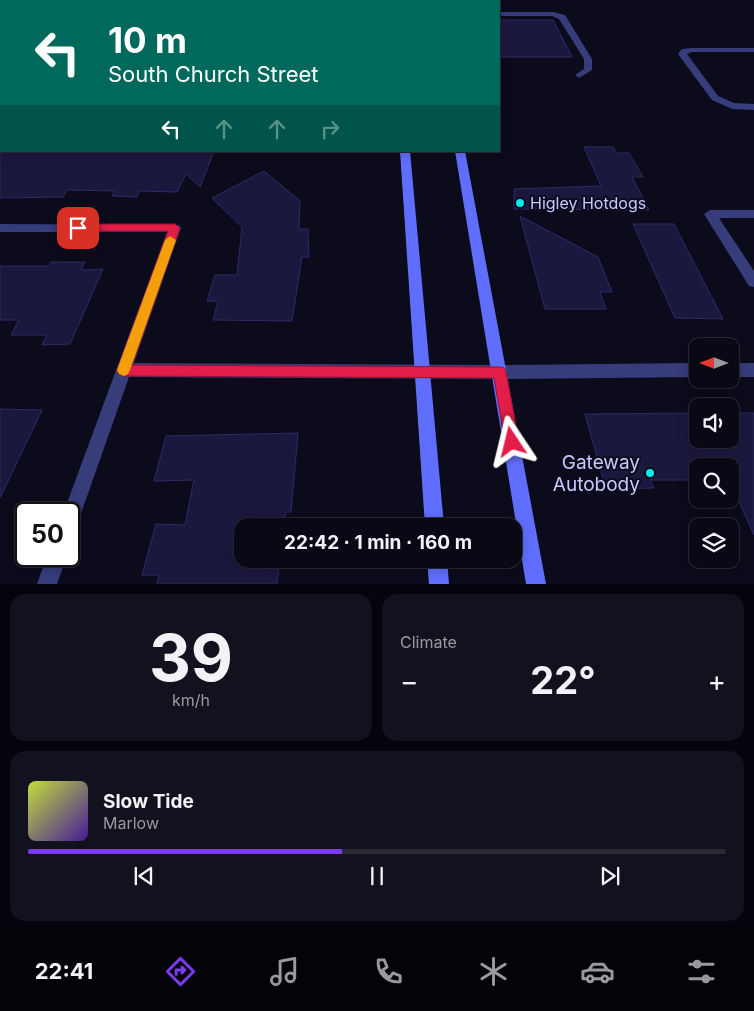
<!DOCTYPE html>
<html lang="en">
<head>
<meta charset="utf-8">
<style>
  :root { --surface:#090815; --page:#12111e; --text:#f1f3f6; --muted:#999aa0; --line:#292934; --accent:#7c3aed }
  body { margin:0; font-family:Inter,sans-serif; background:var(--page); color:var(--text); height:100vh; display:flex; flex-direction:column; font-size:19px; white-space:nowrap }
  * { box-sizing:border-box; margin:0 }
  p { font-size:16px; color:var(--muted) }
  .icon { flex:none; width:28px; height:28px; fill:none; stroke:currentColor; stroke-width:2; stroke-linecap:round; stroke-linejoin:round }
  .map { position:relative; height:584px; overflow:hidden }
  .side { display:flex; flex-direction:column; gap:10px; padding:10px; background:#05040c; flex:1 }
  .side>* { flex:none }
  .guide { position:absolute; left:0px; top:0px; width:500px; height:152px; box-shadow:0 2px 12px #0003,0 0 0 1px var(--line); background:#00695c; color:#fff; overflow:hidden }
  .needle { width:32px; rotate:270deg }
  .controls { position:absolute; left:689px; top:338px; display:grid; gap:10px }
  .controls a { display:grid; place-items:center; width:50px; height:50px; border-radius:10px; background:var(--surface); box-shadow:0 2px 12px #0003,0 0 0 1px var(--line); font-size:25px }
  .speed { position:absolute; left:15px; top:502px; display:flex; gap:10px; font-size:25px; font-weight:700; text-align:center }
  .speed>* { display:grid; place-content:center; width:65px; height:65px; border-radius:50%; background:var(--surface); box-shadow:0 2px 12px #0003,0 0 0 1px var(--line); line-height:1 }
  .speed .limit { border:2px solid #111; border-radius:8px; background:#fff; color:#111 }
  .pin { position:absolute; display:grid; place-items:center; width:42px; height:42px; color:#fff; margin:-21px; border-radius:10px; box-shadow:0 2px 8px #0006 }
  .me { position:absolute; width:55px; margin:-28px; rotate:350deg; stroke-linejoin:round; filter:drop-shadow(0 0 4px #0008) }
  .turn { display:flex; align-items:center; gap:18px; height:105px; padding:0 25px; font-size:22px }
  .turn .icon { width:65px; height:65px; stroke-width:2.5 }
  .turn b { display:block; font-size:35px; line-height:42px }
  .lanes { display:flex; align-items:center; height:48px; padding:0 25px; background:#0003; justify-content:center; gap:25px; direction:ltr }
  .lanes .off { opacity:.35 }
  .big { font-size:38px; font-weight:700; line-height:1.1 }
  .side .tile { flex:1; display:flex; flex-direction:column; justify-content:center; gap:8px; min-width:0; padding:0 18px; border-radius:15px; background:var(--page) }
  .side .dial { align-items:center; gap:0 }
  .dial b { font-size:65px; line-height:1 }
  .song { display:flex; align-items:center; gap:15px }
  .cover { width:60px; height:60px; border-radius:8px; background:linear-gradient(135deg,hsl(70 70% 55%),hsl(260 70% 35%)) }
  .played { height:5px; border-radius:2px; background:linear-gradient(90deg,var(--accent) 45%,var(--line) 45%) }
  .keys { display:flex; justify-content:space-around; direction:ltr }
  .heat { display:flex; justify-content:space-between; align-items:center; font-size:28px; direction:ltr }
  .side .tiles { flex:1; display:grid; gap:10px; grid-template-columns:1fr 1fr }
  .tile:last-child { grid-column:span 2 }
  .trip { position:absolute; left:234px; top:518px; width:288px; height:50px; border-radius:15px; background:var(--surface); box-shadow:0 2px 12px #0003,0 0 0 1px var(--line); font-weight:700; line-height:50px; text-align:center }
  .tab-bar { display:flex; height:80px; justify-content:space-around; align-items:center; background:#040308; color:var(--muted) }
  .tab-bar .icon { width:35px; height:35px }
  .tab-bar .on { color:var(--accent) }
  .tab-bar b { font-size:22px; color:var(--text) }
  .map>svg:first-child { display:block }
  .building { fill:#1b183d; stroke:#2f2a69 }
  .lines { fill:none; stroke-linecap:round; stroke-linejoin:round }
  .service { fill:#373c7b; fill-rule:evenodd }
  .minor { fill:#373c7b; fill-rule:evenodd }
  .secondary { fill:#606efd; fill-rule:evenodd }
  .route { fill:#e11d48; stroke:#92132f }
  .slow { fill:#f59e0b }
  .poi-dot { fill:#03eeeb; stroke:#0c0b1c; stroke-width:2 }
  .labels { text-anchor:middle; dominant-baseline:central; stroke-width:4; stroke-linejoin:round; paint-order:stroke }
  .poi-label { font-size:16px; fill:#c8c8fe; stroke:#0c0b1c; text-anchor:start }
  .near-poi-label { font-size:19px; fill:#c8c8fe; stroke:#0c0b1c; text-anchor:end }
</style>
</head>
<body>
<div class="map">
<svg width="754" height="584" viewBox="0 0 754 584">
  <rect width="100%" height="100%" fill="#0c0b1c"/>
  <g class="building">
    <path d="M499,20H553L572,57H499Z"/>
    <path d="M584,147H613L616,153H629L643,177H632L649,210L514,209V189L601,186Z"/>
    <path d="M0,151H214L200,187L186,174L177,192L139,191L137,197L112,196L115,191L67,190L63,197L0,198Z"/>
    <path d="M264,171L300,201L299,229H308L309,257H302L292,321L213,320L218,301H207L215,275H237L242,227L212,198Z"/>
    <path d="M520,216L598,257L612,292H600L606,309H545Z"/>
    <path d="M633,224H674L723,319L675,318Z"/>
    <path d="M51,262H85L81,270L103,269L70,344L42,345L47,335H11L19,320H0V266H49Z"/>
    <path d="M0,409L42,410L0,498Z"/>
    <path d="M698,413V439H730V413H754V535L730,482V466H698V480H650L654,488L606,489L585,414Z"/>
    <path d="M298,433L291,512H286L284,526H242V559H280L277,584H157L159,575H142L156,524L185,525L194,480L154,481L166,436Z"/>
  </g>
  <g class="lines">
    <g class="service">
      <path d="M208,0H216V1H209Z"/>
      <path d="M308,0H316V1H309Z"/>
      <path d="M499,12H553L565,15L592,59V70L579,78L575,75L584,69V59L559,19L552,16H499Z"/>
      <path d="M692,48H754V52H692L687,54L718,96L734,103L754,104V110L732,109L712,100L678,54L682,49Z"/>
      <rect x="0" y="102" width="1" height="6"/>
      <path d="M710,210H754V218H719L754,271V287L749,286L704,214Z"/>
      <path d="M698,363V377L500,379L495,377L492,372L495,367L500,365Z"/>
      <rect x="730" y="363" width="24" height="14"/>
    </g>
    <g class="minor">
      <path d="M0,224L179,225L181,228L134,363L500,365L505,367L508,372L505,377L500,379L129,377L78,522L76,529L69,531V514H63L167,232H0Z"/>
      <path d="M47,556H67L57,584H37Z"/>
    </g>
    <g class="secondary">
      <path d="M390,0H398V1H391Z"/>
      <path d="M429,0H437V1H430Z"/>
      <path d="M400,151H410L444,526H425Z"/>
      <path d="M455,151H465L546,584H526Z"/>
      <path d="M427,559H447L449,584H429Z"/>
    </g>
  </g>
  <path class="route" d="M78,224H175L180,228L132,365L500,367L504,368L506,372L519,442L517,447L512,449L507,447L505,442L494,378L123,376L119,374L117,370L168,231H78L73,228Z"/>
  <path class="slow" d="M170,236L176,240L130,370L128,374L124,376L119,374L117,370L165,240Z"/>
  <g class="poi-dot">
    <circle cx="520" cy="203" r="5"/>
    <circle cx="650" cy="473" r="5"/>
  </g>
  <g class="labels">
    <g class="poi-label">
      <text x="530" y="203">Higley Hotdogs</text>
    </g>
    <g class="near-poi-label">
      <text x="640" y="462">Gateway<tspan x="640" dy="22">Autobody</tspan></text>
    </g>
  </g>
</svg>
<div class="controls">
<a><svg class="needle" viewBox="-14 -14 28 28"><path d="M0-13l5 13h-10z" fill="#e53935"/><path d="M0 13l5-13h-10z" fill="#999aa0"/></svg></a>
<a><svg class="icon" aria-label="sound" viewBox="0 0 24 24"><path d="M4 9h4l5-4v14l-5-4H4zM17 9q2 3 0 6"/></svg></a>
<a><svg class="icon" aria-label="search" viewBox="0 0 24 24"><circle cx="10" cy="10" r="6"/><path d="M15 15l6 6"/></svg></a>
<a><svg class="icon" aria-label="layers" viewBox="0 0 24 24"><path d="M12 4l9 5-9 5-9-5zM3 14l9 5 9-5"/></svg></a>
</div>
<div class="speed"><div class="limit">50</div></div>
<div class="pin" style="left:78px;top:228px;background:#d93025"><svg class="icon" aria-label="arrive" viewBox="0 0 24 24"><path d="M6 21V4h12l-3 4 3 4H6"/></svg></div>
<svg class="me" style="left:512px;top:442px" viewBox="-20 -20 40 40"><path d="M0-17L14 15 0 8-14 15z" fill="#e11d48" stroke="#fff" stroke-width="4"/></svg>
<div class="trip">22:42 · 1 min · 160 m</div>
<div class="guide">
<div class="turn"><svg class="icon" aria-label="left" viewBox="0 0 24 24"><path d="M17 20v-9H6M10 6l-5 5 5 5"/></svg><div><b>10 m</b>South Church Street</div></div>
<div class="lanes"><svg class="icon" aria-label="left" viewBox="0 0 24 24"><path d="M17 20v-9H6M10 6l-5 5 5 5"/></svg><svg class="icon off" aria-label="ahead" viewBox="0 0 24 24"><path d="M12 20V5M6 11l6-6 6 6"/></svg><svg class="icon off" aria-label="ahead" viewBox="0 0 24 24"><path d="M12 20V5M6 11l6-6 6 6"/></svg><svg class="icon off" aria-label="right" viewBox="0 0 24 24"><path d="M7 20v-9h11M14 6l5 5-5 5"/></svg></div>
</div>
</div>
<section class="side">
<div class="tiles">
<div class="tile dial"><b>39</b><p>km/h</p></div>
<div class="tile"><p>Climate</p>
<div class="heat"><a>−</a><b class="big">22°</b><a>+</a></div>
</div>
<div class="tile">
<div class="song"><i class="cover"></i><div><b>Slow Tide</b><p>Marlow</p></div></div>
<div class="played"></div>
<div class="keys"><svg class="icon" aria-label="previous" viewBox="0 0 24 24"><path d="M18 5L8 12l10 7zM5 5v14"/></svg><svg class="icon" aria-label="pause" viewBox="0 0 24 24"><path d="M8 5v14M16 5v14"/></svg><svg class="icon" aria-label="next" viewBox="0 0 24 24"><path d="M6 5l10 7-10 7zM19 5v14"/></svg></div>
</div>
</div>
</section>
<nav class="tab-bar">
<b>22:41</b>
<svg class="icon on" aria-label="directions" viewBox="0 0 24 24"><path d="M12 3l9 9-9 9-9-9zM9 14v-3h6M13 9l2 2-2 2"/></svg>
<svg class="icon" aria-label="music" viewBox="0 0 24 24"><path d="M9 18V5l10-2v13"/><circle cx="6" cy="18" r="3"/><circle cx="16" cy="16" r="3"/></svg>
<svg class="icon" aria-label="phone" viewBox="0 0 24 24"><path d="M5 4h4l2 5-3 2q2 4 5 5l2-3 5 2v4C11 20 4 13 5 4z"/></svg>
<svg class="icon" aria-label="climate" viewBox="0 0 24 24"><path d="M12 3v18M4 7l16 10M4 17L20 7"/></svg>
<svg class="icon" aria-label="car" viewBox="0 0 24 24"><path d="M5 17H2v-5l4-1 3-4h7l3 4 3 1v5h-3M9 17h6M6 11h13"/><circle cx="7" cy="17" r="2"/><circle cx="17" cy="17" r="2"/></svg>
<svg class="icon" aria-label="filters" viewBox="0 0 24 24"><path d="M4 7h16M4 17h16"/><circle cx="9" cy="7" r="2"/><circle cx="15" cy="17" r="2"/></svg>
</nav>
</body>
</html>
